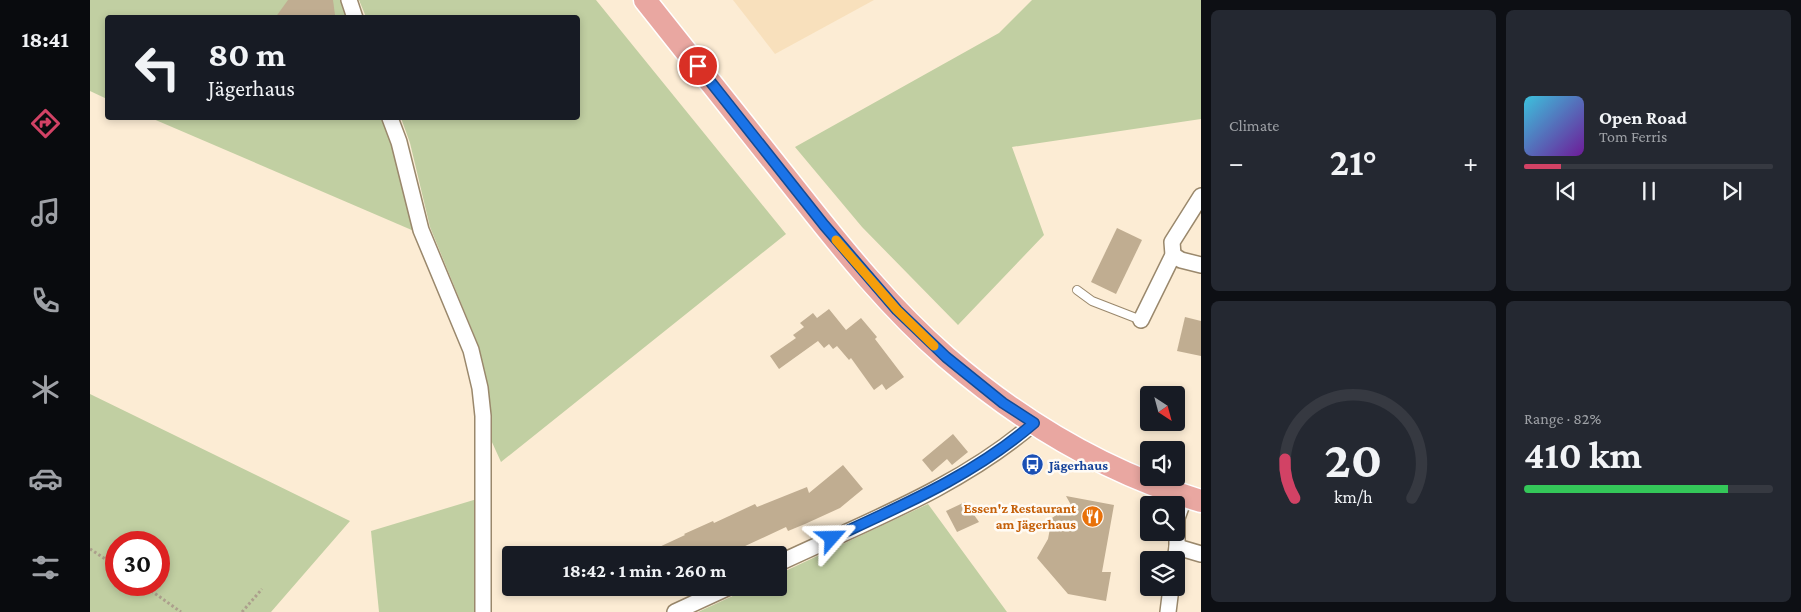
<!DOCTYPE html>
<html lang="en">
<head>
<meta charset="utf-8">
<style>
  :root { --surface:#171b24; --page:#242831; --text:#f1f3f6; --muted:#9ea1a6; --line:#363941; --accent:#d24265 }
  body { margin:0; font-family:"Crimson Pro",serif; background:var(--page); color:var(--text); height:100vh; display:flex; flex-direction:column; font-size:19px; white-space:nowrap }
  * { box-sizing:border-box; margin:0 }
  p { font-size:16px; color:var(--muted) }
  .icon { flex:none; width:28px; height:28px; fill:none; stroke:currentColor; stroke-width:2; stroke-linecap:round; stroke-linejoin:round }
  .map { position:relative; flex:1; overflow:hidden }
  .details { display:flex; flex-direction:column; gap:10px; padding:10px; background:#0d0f14; width:600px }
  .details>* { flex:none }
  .banner { position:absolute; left:15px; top:15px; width:475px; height:105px; border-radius:5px; box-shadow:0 2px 8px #0003; background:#171b24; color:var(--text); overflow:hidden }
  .needle { width:32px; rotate:144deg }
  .buttons { position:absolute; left:1050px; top:386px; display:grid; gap:10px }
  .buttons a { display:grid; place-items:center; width:45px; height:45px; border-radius:5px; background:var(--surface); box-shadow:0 2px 8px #0003; font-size:25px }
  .speed { position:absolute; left:15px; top:531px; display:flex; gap:10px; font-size:25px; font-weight:700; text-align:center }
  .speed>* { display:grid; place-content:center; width:65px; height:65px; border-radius:50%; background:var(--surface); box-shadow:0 2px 8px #0003; line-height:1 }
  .speed .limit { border:8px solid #d22; background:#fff; color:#111 }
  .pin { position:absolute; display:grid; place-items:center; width:42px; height:42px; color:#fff; margin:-21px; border:2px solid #fff; border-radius:50%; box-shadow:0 1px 5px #0007 }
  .me { position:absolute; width:55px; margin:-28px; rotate:65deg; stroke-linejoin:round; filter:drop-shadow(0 0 4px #0008) }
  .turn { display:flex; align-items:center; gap:18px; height:105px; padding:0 20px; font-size:22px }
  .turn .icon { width:65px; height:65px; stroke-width:2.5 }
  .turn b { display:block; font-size:35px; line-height:42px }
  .big { font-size:38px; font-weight:700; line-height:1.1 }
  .details .widget { flex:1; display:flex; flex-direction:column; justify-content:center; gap:8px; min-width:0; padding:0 18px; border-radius:8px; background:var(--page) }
  .details .dial { align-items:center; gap:0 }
  .dial svg { height:130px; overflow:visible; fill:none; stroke:var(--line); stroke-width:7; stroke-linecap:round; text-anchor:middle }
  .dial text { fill:var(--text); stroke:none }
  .song { display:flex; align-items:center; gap:15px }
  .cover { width:60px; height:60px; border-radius:8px; background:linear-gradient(135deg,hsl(190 70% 55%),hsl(280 70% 35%)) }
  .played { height:5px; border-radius:2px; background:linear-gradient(90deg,var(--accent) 15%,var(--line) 15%) }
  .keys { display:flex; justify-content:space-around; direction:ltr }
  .heat { display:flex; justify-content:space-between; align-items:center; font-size:28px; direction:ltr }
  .charge { height:8px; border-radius:4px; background:linear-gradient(90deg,#34c759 82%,var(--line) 0) }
  .details .tiles { flex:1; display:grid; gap:10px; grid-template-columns:repeat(2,1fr) }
  .trip { position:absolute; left:412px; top:546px; width:285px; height:50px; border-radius:5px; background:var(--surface); box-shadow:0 2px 8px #0003; font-weight:700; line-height:50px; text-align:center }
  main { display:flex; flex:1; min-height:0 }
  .tab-bar { display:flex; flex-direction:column; width:90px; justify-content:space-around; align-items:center; background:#090b0e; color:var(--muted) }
  .tab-bar .icon { width:35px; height:35px }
  .tab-bar .current { color:var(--accent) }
  .tab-bar b { font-size:22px; color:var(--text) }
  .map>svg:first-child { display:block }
  .built { fill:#f8e0bc }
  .green { fill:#c1cfa2; fill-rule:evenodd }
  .building { fill:#c0ad91 }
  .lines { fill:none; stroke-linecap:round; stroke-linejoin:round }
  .service-casing { stroke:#9a886c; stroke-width:10 }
  .minor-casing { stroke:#9a886c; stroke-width:18 }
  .primary-casing { stroke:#fff; stroke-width:25 }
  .path { stroke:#ac9f8c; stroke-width:3; stroke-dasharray:2.5 2.5; stroke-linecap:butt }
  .service { stroke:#fff; stroke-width:8 }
  .minor { stroke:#fff; stroke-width:15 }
  .primary { stroke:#e9a7a1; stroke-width:22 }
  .route-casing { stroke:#114b97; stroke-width:12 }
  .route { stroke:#1a73e8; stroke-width:9 }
  .slow { stroke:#f59e0b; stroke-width:9 }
  .labels { text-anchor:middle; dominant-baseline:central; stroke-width:5; stroke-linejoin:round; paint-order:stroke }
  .transit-label { font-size:14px; font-weight:bold; fill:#164399; stroke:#fffbf5; text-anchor:start }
  .food-label { font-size:14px; font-weight:bold; fill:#c56008; stroke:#fffbf5; text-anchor:end }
</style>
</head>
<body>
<main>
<nav class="tab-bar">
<b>18:41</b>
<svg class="icon current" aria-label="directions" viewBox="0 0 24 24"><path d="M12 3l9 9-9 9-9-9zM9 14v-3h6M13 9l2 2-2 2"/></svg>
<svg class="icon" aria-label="music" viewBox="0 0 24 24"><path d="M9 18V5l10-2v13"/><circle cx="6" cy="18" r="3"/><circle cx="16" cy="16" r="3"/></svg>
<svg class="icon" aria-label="phone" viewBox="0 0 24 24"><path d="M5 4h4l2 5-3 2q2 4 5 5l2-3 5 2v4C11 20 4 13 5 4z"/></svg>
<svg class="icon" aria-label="climate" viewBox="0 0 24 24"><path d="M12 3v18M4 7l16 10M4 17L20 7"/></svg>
<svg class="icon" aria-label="car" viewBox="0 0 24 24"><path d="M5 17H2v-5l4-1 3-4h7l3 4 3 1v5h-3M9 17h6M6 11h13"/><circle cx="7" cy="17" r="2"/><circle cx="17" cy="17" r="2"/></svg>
<svg class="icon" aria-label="filters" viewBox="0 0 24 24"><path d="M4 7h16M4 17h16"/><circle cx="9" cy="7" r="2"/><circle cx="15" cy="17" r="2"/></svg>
</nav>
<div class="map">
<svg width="1111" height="612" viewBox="0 0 1111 612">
  <rect width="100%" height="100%" fill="#fcecd4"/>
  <path class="built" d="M643,0H784L685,54Z"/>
  <g class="green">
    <path d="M0,0H254L259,17L18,18L17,99L0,91Z"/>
    <path d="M269,0H506L696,234L411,462L401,440L398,387L387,342L340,227L320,143L311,118H488V18L276,17Z"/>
    <path d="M942,0H1111V119L922,147L954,235L868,325L772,227L705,147L909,33Z"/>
    <path d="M61,118H293L302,143L324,231Z"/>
    <path d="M0,394L260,521L181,612H0ZM69,542V585H26V542Z"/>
    <path d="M387,499V612H289L281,531Z"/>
    <path d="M838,504L917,612H608L660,588H689V574Z"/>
  </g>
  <g class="building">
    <path d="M198,0H243L245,15L230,18H185Z"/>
    <path d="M1027,228L1052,240L1026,294L1001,282Z"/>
    <path d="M739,309L756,330L771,318L787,337L785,339L814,377L796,390L792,384L784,390L761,358L759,360L747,346L743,349L739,344L734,348L728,341L689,369L680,356L706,338L703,335L714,327L710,323L723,313L727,318Z"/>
    <path d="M1095,317L1111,321V356L1087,351Z"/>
    <path d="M863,434L878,452L862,465L857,459L842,472L832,460Z"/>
    <path d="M753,465L773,489L750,508L715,524L698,531L696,527L653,547L652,546L631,555H552L595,535L594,534L623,521L624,523L665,504L667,507L717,487L719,493Z"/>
    <path d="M976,496L1024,505L1012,572H1021L1016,601L978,594L947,558L958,539L962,518L981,505Z"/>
    <path d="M875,502L889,522L867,532L856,511Z"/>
  </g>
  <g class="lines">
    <defs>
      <path id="service" d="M987,290L1002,301L1051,320"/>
      <g id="minor">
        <path d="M259,0L265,18"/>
        <path d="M300,118L309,142L331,230L381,350L390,388L393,416V612"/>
        <path d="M1083,255L1091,260L1111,265"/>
        <path d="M1051,320L1083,255L1082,242L1111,196"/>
        <path d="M1087,547L1111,554"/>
        <path d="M1085,560L1087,547V518L1095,496"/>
        <path d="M689,563C776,522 870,487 944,423"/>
        <path d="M585,612L637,588"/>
        <path d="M1078,612L1081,588"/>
      </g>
      <path id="primary" d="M555,0C607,65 658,130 710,195C755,252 801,309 856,357C930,421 1017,473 1111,501"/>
    </defs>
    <use href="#service" class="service-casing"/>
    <use href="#minor" class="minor-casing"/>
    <use href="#primary" class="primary-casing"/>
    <g class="path">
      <path d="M0,549L26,566"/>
      <path d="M53,585L91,612"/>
      <path d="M152,612L172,589"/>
    </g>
    <use href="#service" class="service"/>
    <use href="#minor" class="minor"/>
    <use href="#primary" class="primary"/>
  </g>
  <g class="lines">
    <defs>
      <path id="route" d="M608,66L734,225L807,310L856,357L913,403L944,423C884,475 813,505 742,538"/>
    </defs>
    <use href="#route" class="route-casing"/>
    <use href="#route" class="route"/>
    <path class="slow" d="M746,240L807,310L844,346"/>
  </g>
  <defs>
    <symbol id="bus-disc" viewBox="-11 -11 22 22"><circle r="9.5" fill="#1a4fb4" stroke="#fffbf5"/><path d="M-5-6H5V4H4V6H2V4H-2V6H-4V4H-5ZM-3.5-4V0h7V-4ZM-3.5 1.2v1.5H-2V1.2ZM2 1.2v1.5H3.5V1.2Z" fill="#fff"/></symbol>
    <symbol id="restaurant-disc" viewBox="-11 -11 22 22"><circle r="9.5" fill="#e8710a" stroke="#fffbf5"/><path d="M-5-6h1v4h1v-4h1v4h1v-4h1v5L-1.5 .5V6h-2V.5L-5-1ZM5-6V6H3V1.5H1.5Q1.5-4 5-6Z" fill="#fff"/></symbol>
  </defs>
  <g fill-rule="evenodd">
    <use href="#bus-disc" x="930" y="452" width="25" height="25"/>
    <use href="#restaurant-disc" x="990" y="504" width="25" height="25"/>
  </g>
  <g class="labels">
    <g class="transit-label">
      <text x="959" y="465">Jägerhaus</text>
    </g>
    <g class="food-label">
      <text x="986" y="508">Essen'z Restaurant<tspan x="986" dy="16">am Jägerhaus</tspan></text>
    </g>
  </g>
</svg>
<div class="buttons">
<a><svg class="needle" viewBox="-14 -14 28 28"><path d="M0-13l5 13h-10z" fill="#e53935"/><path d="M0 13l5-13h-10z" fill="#9ea1a6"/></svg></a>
<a><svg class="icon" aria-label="sound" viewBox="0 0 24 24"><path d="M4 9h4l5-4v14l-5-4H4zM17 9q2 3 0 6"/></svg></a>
<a><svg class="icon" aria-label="search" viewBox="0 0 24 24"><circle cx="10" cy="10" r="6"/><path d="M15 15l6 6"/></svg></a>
<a><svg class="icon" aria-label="layers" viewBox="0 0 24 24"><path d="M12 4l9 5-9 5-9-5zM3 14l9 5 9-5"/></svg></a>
</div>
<div class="speed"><div class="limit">30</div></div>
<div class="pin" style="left:608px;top:66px;background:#d93025"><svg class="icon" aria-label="arrive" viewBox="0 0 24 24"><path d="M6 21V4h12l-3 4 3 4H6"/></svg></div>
<svg class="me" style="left:742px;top:538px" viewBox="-20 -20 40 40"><path d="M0-17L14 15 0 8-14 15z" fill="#1a73e8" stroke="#fff" stroke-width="4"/></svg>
<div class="trip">18:42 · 1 min · 260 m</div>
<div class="banner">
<div class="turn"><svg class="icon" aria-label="left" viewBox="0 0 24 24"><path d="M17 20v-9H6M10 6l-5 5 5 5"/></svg><div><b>80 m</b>Jägerhaus</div></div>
</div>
</div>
<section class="details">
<div class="tiles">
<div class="widget"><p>Climate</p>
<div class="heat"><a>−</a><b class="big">21°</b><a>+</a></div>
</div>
<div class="widget">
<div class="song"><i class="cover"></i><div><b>Open Road</b><p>Tom Ferris</p></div></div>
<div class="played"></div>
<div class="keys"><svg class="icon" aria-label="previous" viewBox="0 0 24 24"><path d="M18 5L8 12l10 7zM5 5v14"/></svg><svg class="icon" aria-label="pause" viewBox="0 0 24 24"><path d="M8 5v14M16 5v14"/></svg><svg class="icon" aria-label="next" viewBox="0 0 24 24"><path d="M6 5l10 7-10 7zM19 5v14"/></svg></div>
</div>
<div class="widget dial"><svg viewBox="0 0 100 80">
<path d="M14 69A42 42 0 1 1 86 69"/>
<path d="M14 69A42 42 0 0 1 8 45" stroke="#d24265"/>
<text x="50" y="56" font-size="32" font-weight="700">20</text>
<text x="50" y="72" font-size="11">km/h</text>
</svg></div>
<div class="widget"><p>Range · 82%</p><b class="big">410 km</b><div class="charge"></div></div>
</div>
</section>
</main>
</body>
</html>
